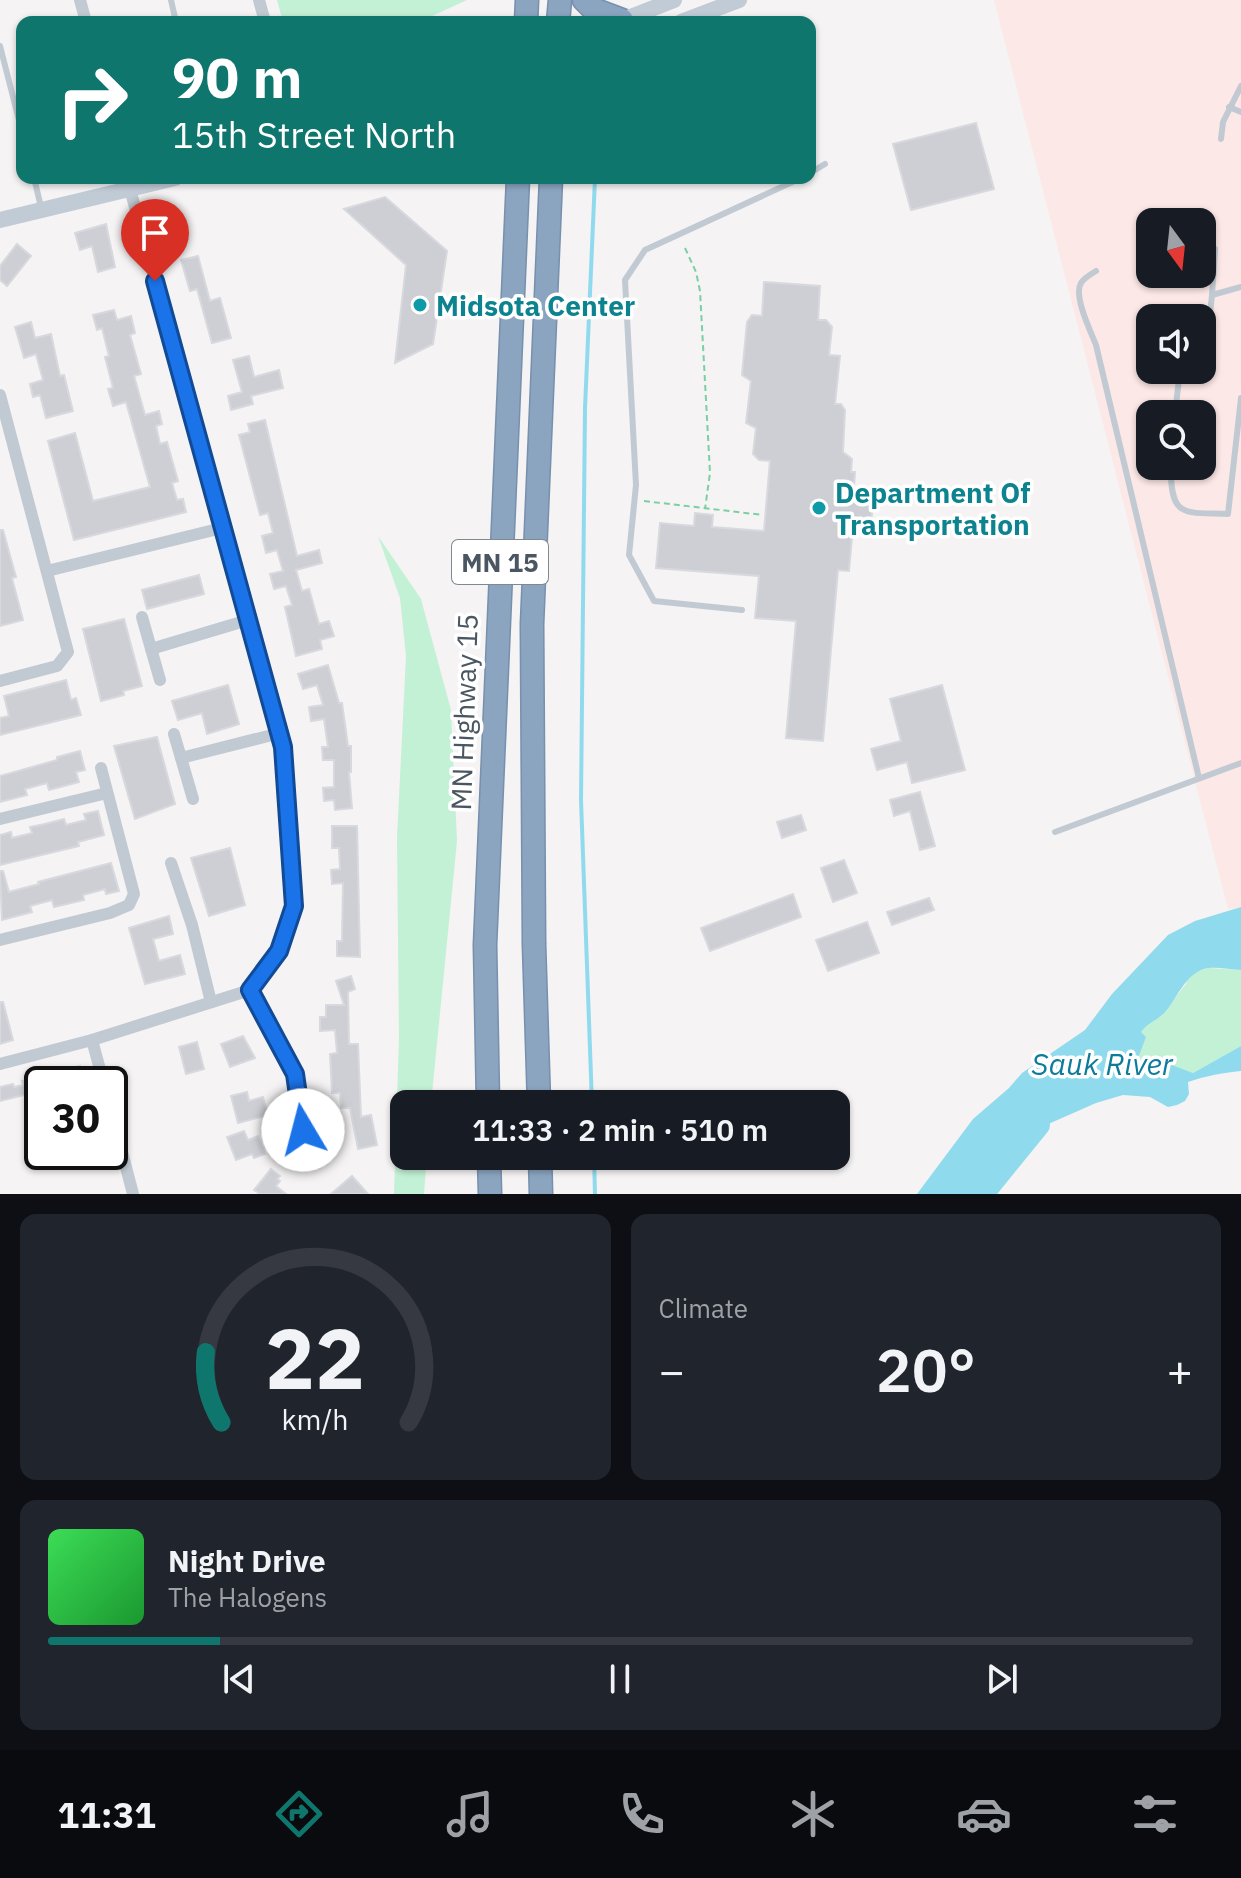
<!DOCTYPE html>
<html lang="en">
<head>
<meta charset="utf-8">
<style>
  :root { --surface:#171b24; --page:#20242c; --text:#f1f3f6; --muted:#9ea1a6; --line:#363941; --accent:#0f766e }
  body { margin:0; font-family:"IBM Plex Sans",sans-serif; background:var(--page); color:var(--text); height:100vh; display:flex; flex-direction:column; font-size:30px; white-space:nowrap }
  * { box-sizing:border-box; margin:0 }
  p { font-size:26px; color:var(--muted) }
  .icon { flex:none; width:44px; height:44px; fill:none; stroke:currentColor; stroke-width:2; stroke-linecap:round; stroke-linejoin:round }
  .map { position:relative; height:1194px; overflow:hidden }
  .panel { display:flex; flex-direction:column; gap:20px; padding:20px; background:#0d0f14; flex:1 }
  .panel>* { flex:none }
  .top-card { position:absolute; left:16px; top:16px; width:800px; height:168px; border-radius:16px; box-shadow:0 2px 6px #0004; background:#0f766e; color:#fff; overflow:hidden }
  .needle { width:52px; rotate:165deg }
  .fabs { position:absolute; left:1136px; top:208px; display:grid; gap:16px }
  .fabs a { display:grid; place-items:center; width:80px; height:80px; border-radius:16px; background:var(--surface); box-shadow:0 2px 6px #0004; font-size:40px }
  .speed { position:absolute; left:24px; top:1066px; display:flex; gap:16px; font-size:40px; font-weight:700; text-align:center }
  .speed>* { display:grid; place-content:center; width:104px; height:104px; border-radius:50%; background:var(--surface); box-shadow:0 2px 6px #0004; line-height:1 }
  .speed .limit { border:4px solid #111; border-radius:12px; background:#fff; color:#111 }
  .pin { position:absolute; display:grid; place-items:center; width:68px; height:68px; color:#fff; margin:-82px -34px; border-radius:50% 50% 50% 0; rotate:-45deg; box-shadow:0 0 8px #0007 }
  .pin .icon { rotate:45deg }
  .me { position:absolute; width:88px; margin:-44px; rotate:352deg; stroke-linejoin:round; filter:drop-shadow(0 0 6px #0008) }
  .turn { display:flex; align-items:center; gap:28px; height:168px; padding:0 24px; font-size:36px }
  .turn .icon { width:104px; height:104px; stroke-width:2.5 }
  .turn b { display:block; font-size:56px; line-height:68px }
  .big { font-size:60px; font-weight:600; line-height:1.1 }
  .panel .tile { flex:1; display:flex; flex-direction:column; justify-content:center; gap:12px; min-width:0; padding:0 28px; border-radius:16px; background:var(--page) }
  .panel .dial { align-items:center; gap:0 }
  .dial svg { height:208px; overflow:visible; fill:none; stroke:var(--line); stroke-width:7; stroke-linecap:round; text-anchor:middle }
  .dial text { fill:var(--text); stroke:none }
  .song { display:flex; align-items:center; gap:24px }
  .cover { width:96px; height:96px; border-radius:12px; background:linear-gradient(135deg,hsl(130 70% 55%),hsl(130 70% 35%)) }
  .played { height:8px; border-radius:4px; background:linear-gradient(90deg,var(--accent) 15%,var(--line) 15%) }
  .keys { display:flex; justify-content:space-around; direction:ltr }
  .heat { display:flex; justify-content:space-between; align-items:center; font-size:44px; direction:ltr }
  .panel .tiles { flex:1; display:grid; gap:20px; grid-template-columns:1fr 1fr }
  .tile:last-child { grid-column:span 2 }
  .trip { position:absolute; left:390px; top:1090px; width:460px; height:80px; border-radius:16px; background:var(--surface); box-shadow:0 2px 6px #0004; font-weight:600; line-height:80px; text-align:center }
  .menu { display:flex; height:128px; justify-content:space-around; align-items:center; background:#090b0e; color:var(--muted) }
  .menu .icon { width:56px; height:56px }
  .menu .selected { color:var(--accent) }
  .menu b { font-size:36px; color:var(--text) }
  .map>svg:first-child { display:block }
  .medical { fill:#fce8e6; fill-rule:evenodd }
  .green { fill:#c3f1d5 }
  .water { fill:#90daee }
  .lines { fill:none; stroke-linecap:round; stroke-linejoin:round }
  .stream { stroke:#90daee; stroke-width:4 }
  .river { stroke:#90daee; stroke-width:22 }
  .building { fill:#cdcfd5; stroke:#d7d9de; stroke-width:2 }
  .highway-casing { stroke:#7690ad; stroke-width:25 }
  .path { stroke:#7ad0a6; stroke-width:2; stroke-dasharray:6 4; stroke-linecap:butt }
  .lane { stroke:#c1cad2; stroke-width:6 }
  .street { stroke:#c1cad2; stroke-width:12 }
  .secondary { stroke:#c1cbd6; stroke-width:16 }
  .highway { stroke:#8ba5c1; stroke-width:22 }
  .route-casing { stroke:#114b97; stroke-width:20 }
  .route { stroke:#1a73e8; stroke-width:14 }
  .culture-dot { fill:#0f9aa8; stroke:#fff; stroke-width:3 }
  .labels { text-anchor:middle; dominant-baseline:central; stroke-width:7; stroke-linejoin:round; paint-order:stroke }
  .shield { fill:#fff; stroke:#808990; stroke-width:2 }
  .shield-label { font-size:26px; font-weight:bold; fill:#4a5661 }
  .culture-label { font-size:28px; font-weight:bold; fill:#0d838f; stroke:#fff; text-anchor:start }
  .street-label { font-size:28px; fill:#4a5661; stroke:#fff }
  .water-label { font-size:30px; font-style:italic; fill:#0c7c9b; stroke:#fff }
</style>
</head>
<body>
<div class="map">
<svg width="1241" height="1194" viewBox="0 0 1241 1194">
  <rect width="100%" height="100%" fill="#f5f3f3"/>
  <path class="medical" d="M994,0H1241V907L1228,909ZM1150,222H1202V274H1150ZM1150,318H1202V370H1150ZM1150,414H1202V466H1150Z"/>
  <g class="green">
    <path d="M277,0H467L419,22H283Z"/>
    <path d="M378,536L421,599L451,710L457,841L431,1104H404V1156H427L424,1194H394L399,1038L397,838L406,656L400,598Z"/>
    <path d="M1209,968L1241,970V1046L1193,1073L1169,1065L1140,1068L1137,1061L1140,1032L1147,1023L1160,1017L1186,984L1188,977L1194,972Z"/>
  </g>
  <path class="water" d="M1241,907V970C1231,970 1219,967 1209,968C1186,971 1179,996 1165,1012C1157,1021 1148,1022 1141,1032L1146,1037L1137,1061L1140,1068L1169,1064L1193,1073L1241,1046V1071C1222,1073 1205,1076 1188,1082L1189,1094L1185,1101L1177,1105L1168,1107L1150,1097L1123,1095L1096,1103L1046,1125L1009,1160L989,1194H917L973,1119L1009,1088L1022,1073L1085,1030L1112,994L1168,935L1195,921Z"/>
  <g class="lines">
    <g class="stream">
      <path d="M592,1104L581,800L585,408L595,178"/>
      <path d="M594,1156L595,1194"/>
    </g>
    <path class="river" d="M983,1194L1039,1125"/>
  </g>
  <g class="building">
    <path d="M976,123L994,189L911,210L893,144Z"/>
    <path d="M385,197L447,251L433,344L395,363L406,265L344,209Z"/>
    <path d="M106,224L115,267L98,272L92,246L80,250L75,233Z"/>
    <path d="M17,244L31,256L7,286L0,280V266Z"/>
    <path d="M198,256L210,301L220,298L231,338L212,343L197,289L190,291L181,260Z"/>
    <path d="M764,282L820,286L818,320H826L832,327L829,355L840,356L835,404H841L845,410L843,452L852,459L851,472H855L853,501L873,502L871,526L853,525L849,571L838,570L823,741L786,738L796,621L755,618L759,576L656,568L660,523L694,526L695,513L713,515L712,527L764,531L770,461L759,460L753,454L756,428L746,423L751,381L742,375L747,322L752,315L762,316Z"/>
    <path d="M114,310L117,320L131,316L135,333L130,335L141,374L134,376L145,415L159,411L162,424L156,426L160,444L167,442L178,481L172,483L177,500L183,499L186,512L74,540L48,441L75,433L93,501L150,487L126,402L113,406L108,389L113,388L105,357L109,356L102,328L97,330L93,315Z"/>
    <path d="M31,322L35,338L51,334L60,376L64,375L73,411L46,418L40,395L33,397L30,384L43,380L36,354L24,358L15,327Z"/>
    <path d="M249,356L254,377L279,370L283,388L251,396L253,404L231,410L228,396L242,392L233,360Z"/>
    <path d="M265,420L297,556L319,550L322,563L296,570L302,591L309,589L319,624L329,621L334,636L320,640L322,649L296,656L285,607L292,605L286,586L274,589L270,574L283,571L277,550L266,553L262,536L273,533L268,513L260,515L239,435L250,432L248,424Z"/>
    <path d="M0,530H3L16,577L12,578L23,620L0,626Z"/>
    <path d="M199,575L204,594L147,609L142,590Z"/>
    <path d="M124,619L142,686L123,691L124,695L101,701L83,629Z"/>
    <path d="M328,665L339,703H342L348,746H351V772H349L352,808L335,810L334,800L324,801L323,788L334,787V760H323L322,747H328L324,719L311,721L309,707L323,705L317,685L303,689L298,674Z"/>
    <path d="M66,680L71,700L76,698L81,715L0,735V718L9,716L4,696Z"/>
    <path d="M228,685L239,724L207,734L202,713L178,720L172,701Z"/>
    <path d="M942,685L965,770L912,783L907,762L877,770L871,749L901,741L890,699Z"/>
    <path d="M157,737L175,804L135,819L114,746Z"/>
    <path d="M80,751L85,770L76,772L79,782L49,790L47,783L25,789L27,795L0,802V776L57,760V757Z"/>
    <path d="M920,792L935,846L920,850L910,811L894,816L890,800Z"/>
    <path d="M98,811L104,835L78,842L79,846L0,865V835L11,832L12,838L32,833L30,827L45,824L64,819L66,825L86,820L84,814Z"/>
    <path d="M801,815L806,830L782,838L777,822Z"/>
    <path d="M332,826H357L360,957L337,956V941H342L343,883L332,884L331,870L340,869L339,848H332Z"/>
    <path d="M230,848L245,905L209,916L191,858Z"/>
    <path d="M844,860L857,893L833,902L821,868Z"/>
    <path d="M111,863L119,891L106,894L105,889L83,895L84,900L54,907L52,900L30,906L32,912L2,920L0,871H3L9,892L39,884L38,882Z"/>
    <path d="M793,894L801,917L710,951L701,928Z"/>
    <path d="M929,898L934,910L892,925L887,912Z"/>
    <path d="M169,916L173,934L153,939L159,961L180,955L185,974L145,984L129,928Z"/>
    <path d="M867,922L879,953L828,971L816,940Z"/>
    <path d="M351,976L355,989L348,992L349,1044H358L361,1117L371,1115L377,1145L358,1149L350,1108H341L340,1093H332L330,1054L337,1053L335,1030L320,1031V1017H326V1005H344L336,981Z"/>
    <path d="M0,1002H3L13,1040L0,1044Z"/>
    <path d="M243,1036L255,1058L230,1067L221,1044Z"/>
    <path d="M197,1042L204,1069L186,1074L179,1047Z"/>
    <path d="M80,1066L84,1083L42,1084V1093L28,1097V1094L0,1101V1087L13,1084L14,1087L29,1084H23L22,1081Z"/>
    <path d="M247,1092L249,1101L263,1097L268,1115L238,1123L231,1096Z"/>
    <path d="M244,1131L248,1140L258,1136L265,1154L254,1158L252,1154L236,1160L227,1137Z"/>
    <path d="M271,1169L280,1176L277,1179L280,1181L276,1186L286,1194H260L254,1190Z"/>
    <path d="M352,1176L368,1194H331Z"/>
  </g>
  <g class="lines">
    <defs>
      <g id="highway">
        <path d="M584,0L593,9L622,20"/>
        <path d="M526,22L527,0"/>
        <path d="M558,22L560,0"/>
        <path d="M488,1104L485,945L518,178"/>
        <path d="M539,1104L534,944L532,624L551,178"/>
        <path d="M489,1156L490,1194"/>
        <path d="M540,1156L541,1194"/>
      </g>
    </defs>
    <use href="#highway" class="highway-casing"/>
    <g class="path">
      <path d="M685,248L696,272L700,291L710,473L705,509"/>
      <path d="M644,501L763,515"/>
    </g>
    <g class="lane">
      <path d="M171,0L176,22"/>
      <path d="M0,46L22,132"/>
      <path d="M1229,107L1241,112"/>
      <path d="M1221,139L1223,122L1241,86"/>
      <path d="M810,173L825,164"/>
      <path d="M34,178L41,207"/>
      <path d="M1096,271C1091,274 1084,278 1081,283C1073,296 1091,332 1096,345L1199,778"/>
      <path d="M1212,295L1215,249"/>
      <path d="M1202,340L1209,324L1212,295L1241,287"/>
      <path d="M1175,414L1180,370"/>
      <path d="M1171,466C1170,519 1184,512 1228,514L1241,398"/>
      <path d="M742,610L654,601L629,555L636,485L625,280L645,250L801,178"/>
      <path d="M1055,832L1241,763"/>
    </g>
    <g class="street">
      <path d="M80,0L86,22"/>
      <path d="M259,0L265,22"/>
      <path d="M0,395L68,652L57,666L0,681"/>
      <path d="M47,571L222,528"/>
      <path d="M142,617L160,680"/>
      <path d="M151,649L248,620"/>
      <path d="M174,734L193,799"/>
      <path d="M181,758L280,733"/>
      <path d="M0,819L107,793"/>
      <path d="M171,863L192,925L211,1002"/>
      <path d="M0,940L110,913L129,905L134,894L101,768"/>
      <path d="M250,990L295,1074L303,1130"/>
      <path d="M92,1040L104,1084"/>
      <path d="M0,1064L92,1040L250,990L279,951L294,906L283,747L127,178"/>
      <path d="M110,1106L133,1194"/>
    </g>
    <g class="secondary">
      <path d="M618,22L674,0"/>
      <path d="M681,22L739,0"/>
      <path d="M0,220L175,178"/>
    </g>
    <use href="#highway" class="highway"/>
  </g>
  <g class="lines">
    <defs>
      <path id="route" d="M155,281L283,747L294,906L279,951L250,990L295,1074L303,1130"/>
    </defs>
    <use href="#route" class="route-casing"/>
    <use href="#route" class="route"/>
  </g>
  <g class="culture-dot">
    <circle cx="420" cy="305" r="8"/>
    <circle cx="819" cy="508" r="8"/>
  </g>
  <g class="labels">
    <rect class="shield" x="452" y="540" width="96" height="44" rx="6"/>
    <g class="shield-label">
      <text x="500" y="562">MN 15</text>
    </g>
    <g class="culture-label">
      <text x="436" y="305">Midsota Center</text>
      <text x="835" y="492">Department Of<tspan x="835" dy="32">Transportation</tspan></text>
    </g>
    <g class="street-label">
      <text transform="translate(464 712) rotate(-88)">MN Highway 15</text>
    </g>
    <g class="water-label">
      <text x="1102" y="1063">Sauk River</text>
    </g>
  </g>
</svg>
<div class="fabs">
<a><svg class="needle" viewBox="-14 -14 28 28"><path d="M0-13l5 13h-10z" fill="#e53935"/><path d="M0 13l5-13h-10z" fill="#9ea1a6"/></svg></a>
<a><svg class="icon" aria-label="sound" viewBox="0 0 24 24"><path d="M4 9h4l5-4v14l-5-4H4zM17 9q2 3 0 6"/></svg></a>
<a><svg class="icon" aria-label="search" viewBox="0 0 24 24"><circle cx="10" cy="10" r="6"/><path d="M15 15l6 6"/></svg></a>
</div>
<div class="speed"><div class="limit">30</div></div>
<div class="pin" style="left:155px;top:281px;background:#d93025"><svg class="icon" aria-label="arrive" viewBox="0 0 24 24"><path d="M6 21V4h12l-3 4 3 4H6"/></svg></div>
<svg class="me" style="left:303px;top:1130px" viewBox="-20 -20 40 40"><circle r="19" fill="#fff"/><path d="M0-13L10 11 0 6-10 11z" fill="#1a73e8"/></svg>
<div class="trip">11:33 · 2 min · 510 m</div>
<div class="top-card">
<div class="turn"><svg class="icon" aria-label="right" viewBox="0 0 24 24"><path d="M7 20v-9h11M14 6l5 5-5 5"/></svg><div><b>90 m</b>15th Street North</div></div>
</div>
</div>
<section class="panel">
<div class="tiles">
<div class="tile dial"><svg viewBox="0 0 100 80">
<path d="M14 69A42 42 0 1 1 86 69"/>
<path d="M14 69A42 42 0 0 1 8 42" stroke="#0f766e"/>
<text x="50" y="56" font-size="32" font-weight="700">22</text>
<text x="50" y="72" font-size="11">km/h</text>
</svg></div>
<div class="tile"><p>Climate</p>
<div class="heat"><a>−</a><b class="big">20°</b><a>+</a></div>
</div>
<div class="tile">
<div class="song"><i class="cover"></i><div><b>Night Drive</b><p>The Halogens</p></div></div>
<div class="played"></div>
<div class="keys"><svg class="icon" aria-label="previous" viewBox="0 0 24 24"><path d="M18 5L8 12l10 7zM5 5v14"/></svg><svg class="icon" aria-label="pause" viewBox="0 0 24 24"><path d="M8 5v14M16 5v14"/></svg><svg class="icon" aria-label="next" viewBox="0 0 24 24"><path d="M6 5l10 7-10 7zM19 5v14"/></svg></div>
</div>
</div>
</section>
<nav class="menu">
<b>11:31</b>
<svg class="icon selected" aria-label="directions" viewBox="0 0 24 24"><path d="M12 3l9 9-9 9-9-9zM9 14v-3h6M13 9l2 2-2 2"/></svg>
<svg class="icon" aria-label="music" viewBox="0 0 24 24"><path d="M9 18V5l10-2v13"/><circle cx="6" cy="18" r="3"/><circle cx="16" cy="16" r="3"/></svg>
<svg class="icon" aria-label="phone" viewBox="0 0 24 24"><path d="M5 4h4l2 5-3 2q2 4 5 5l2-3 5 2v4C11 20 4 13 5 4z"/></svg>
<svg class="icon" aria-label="climate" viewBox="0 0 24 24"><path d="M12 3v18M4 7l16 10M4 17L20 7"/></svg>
<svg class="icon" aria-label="car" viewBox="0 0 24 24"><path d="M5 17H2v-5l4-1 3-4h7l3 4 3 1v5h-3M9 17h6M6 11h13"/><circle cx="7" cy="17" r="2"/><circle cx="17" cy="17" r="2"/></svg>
<svg class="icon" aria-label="filters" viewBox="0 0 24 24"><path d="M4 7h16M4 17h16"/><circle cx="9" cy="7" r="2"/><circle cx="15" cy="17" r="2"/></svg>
</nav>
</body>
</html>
